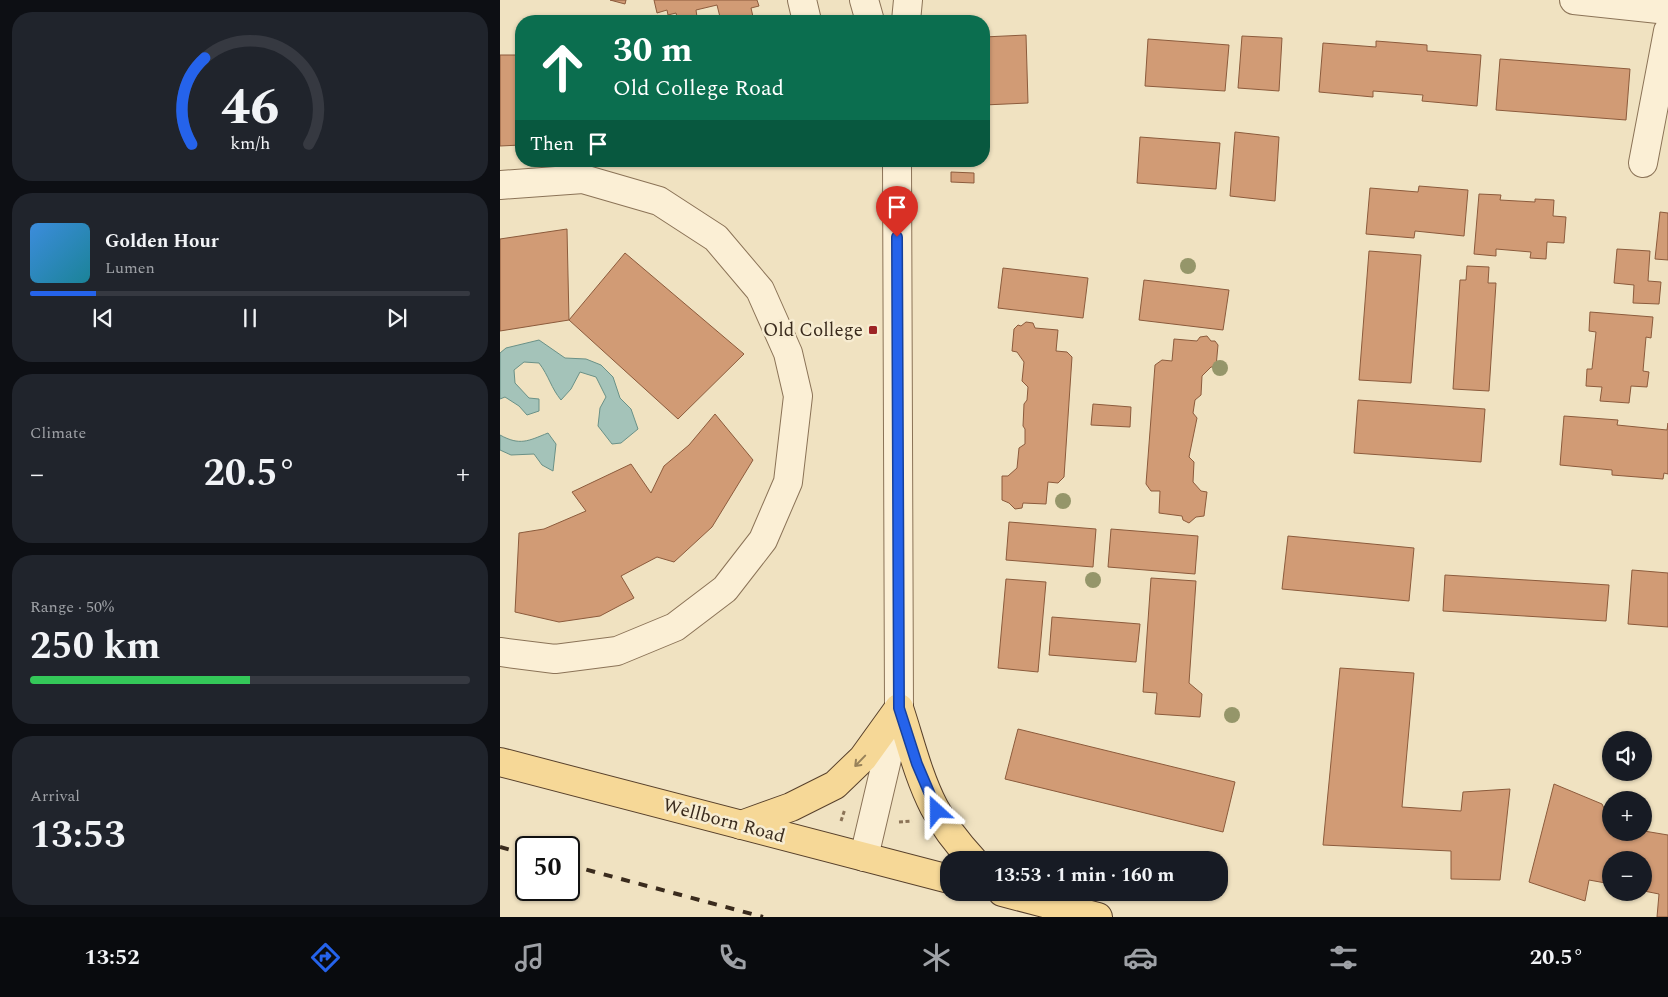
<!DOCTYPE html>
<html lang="en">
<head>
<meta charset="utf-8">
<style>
  :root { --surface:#171b24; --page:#20242c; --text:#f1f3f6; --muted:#9ea1a6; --line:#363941; --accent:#2563eb }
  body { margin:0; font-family:Spectral,serif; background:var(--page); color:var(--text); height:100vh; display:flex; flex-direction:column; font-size:19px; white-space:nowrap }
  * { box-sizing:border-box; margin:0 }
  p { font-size:16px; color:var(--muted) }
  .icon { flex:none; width:28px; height:28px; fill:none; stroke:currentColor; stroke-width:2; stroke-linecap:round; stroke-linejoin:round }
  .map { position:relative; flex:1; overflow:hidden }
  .sheet { display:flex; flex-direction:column; gap:12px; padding:12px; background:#0d0f14; width:500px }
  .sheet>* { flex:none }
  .banner { position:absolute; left:15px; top:15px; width:475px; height:152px; border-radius:20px; box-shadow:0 1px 4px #0004; background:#0b6e4f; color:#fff; overflow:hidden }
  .tools { position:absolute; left:1102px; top:731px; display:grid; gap:10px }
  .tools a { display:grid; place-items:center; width:50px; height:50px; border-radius:50%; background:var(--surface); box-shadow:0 1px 4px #0004; font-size:25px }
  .speed { position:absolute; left:15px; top:836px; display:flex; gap:10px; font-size:25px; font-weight:700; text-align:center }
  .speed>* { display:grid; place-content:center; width:65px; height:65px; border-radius:50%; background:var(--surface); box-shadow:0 1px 4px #0004; line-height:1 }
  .speed .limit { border:2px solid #111; border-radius:8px; background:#fff; color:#111 }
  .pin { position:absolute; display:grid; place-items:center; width:42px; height:42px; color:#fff; margin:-51px -21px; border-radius:50% 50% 50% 0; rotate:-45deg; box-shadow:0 0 5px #0007 }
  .pin .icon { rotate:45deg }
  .me { position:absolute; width:55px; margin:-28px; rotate:336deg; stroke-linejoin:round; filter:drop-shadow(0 0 4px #0008) }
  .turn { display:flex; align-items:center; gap:18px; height:105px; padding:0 15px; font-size:22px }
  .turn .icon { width:65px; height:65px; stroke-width:2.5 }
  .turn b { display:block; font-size:35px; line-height:42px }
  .then { display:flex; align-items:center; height:48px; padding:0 15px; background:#0003; gap:10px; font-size:19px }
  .big { font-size:38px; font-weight:700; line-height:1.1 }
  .sheet .tile { flex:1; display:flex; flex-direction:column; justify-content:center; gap:8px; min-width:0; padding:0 18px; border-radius:20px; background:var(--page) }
  .sheet .dial { align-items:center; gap:0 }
  .dial svg { height:130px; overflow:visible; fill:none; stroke:var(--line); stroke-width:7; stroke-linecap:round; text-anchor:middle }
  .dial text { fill:var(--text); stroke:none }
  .song { display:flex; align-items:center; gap:15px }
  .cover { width:60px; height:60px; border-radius:8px; background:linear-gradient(135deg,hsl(210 70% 55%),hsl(190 70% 35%)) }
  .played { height:5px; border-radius:2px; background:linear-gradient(90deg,var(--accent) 15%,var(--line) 15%) }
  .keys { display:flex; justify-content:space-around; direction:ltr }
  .heat { display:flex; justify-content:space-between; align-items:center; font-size:28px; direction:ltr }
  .charge { height:8px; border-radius:4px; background:linear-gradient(90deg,#34c759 50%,var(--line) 0) }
  .trip { position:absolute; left:440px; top:851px; width:288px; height:50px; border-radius:20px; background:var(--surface); box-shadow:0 1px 4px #0004; font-weight:700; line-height:50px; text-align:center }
  .tabs { display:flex; height:80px; justify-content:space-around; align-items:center; background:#090b0e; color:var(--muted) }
  .tabs .icon { width:35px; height:35px }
  .tabs .active { color:var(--accent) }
  .tabs b { font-size:22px; color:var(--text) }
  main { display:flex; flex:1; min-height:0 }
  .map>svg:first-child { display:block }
  .water { fill:#a4c3b9; stroke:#6a9187 }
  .building { fill:#d19b75; stroke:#8c5b3c }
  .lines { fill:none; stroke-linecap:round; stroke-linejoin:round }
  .minor-casing { stroke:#8b7357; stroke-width:30 }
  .major-casing { stroke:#58412c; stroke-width:30 }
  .path { stroke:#8b7357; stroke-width:3; stroke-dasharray:4 2.5; stroke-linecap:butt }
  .minor { stroke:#fbefd5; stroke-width:28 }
  .major { stroke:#f6d897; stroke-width:28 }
  .rail { stroke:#3a2b1d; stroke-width:4; stroke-dasharray:9 9; stroke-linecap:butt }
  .tree { fill:#95966a }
  .oneway { stroke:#98825a }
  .route-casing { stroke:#184099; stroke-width:12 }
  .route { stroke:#2563eb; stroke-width:9 }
  .poi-dot { fill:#9d2425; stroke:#f7ecd1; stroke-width:2 }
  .labels { text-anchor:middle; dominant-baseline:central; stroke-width:5; stroke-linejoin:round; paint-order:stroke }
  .poi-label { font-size:19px; fill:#3a2b1d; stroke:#f7ecd1; text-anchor:end }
  .street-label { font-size:19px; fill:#3a2b1d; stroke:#f7ecd1 }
</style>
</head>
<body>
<main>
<section class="sheet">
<div class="tile dial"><svg viewBox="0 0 100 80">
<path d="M14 69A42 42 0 1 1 86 69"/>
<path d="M14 69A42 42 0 0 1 22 16" stroke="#2563eb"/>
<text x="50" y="56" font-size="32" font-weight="700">46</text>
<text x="50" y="72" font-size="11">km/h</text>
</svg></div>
<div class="tile">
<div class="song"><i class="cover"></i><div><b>Golden Hour</b><p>Lumen</p></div></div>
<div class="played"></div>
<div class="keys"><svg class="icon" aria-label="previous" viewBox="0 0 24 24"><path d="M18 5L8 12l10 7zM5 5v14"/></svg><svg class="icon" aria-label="pause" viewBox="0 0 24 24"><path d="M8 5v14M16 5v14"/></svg><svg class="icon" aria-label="next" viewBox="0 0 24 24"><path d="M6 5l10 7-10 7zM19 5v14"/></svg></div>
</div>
<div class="tile"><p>Climate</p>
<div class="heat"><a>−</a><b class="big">20.5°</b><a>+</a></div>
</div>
<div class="tile"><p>Range · 50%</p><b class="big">250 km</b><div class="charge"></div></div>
<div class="tile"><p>Arrival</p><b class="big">13:53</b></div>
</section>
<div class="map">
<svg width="1168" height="917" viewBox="0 0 1168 917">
  <rect width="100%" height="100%" fill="#f0e2c1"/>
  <g class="water">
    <path d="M39,340L65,358L86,359L101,365L113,377L120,398L131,409L138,429L121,443L112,444L98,426L100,408L106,397L96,377L80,372L71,389L61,400C51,388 49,376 39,363L24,362L14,370L15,383L29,398L39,399V411L27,415L19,406L5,397L0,399V353L6,348Z"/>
    <path d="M48,433L56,444L53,471L42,465L34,454L11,455L0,450V435C20,446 28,441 48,433Z"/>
  </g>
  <g class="building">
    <path d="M110,0H126L125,4Z"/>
    <path d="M154,0H257L259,6L251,8L254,21H221L217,5L196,10L197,17L178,21L176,13L168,15L167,10L157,13Z"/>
    <path d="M526,35L528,103L484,105V37Z"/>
    <path d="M742,36L782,38L779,91L738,88Z"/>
    <path d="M648,39L729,45L725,91L645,86Z"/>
    <path d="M876,41L927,45V51L981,55L977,106L922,101L923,95L873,91V97L819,92L823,43L876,47Z"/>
    <path d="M0,55H21V145L0,146Z"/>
    <path d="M1000,59L1130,69L1126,120L996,110Z"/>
    <path d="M735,132L779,137L775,201L730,196Z"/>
    <path d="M640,137L720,143L716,189L637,183Z"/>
    <path d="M451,172L474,173V183L451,182Z"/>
    <path d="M919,186L968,190L964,236L915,231L914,238L866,234L870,188L918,192Z"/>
    <path d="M979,194L1001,195L1000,200L1035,202V199L1054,200L1053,216L1066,217L1064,243L1047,242L1046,259L1030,258L1031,252L996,249V256L974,254Z"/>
    <path d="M1160,212L1168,213V260L1155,259Z"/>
    <path d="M67,229L69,320L0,331V239Z"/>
    <path d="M1117,249L1150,251L1148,281L1161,282L1159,304L1133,303L1134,285L1114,283Z"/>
    <path d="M869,251L921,255L911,383L859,380Z"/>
    <path d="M125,253L244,354L178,419L69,320Z"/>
    <path d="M967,266L989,267L988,283H996L989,391L953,389L960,280H966Z"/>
    <path d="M503,268L588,278L583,318L498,308Z"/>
    <path d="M644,280L729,290L723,330L639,320Z"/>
    <path d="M1090,312L1153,317L1151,338L1146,337L1143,371L1149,372L1147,387L1131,386L1129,403L1100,401L1102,387L1086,386L1087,369H1092L1096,332L1089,331Z"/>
    <path d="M526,322L533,323L535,328L558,330L556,351L567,352L572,357L564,477L558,483L548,482L546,504L523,503L522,508L515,509L509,503L502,500V476H508L517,468L519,448L525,444V429L523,426L524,404L527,400L528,387L522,381L524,362L517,352L512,351L514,329L518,325L521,326Z"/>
    <path d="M707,336L711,341H715L718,345L716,367H711L702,376L701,395L695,400L693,413L697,418L689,457L694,462L693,482L701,491L707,492L704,516L696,517L689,523L683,520L682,516L659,513L660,491H651L646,484L655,365L662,360L672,361L674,339L697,341L700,337Z"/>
    <path d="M858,400L985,409L981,462L854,453Z"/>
    <path d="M593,404L631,407L630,427L591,425Z"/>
    <path d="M215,414L253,460L212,527L174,562L157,557L121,576L134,598L100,616L59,622L15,612L19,533L44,529L86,511L72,492L131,464L151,493L164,466L189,445Z"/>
    <path d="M1064,416L1118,420L1117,425L1167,430L1168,423V474L1164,473L1163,479L1112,475V470L1060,465Z"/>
    <path d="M509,522L596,529L593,567L506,560Z"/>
    <path d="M611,529L698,536L695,574L608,567Z"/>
    <path d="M788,536L914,548L909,601L782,589Z"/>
    <path d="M1132,570L1168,573V627L1128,624Z"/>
    <path d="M945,575L1109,585L1106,621L943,611Z"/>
    <path d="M651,578L696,581L689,683L702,694L700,717L655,714L657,693L643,692Z"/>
    <path d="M506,579L546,582L538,672L498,668Z"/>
    <path d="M552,617L640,624L636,662L549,655Z"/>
    <path d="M840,668L914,673L902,807L961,811L963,792L1010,789L1000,880L951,879V851L823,845Z"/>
    <path d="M518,729L735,782L723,832L505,779Z"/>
    <path d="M1054,784L1102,804L1111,823V832H1144V831L1168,835V917H1157L1159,894L1144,891V860H1111V884L1089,880L1085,901L1029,882Z"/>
  </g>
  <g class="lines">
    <defs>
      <g id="minor">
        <path d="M302,0L307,21"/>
        <path d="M364,0L370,21"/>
        <path d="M1074,0L1168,10"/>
        <path d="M406,21L408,0"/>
        <path d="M1143,163L1168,31"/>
        <path d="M0,185L83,179L159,201L216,238L260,290L288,353L298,396L288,482L263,540L225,589L175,627L117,651L55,659L0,652"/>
        <path d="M364,857L399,708L397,161"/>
      </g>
      <g id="major">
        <path d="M399,708C410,741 418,776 434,807C444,826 458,844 473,860"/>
        <path d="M0,762L449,879"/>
        <path d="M241,825L291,807L335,785L363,758L399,708"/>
        <path d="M502,892L598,917"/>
      </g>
    </defs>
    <use href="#minor" class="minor-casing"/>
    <use href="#major" class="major-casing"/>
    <g class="path">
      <path d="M341,821L345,809"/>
      <path d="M399,822L412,821"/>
    </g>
    <use href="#minor" class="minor"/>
    <use href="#major" class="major"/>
    <g class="rail">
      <path d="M0,847L26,854"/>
      <path d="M69,865L263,917"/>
    </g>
  </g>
  <g class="tree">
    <circle cx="688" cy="266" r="8"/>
    <circle cx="720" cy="368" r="8"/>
    <circle cx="563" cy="501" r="8"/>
    <circle cx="593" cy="580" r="8"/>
    <circle cx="732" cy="715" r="8"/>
  </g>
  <defs><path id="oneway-shaft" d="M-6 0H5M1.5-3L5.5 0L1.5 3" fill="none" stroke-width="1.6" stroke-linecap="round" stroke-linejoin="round" transform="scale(1.25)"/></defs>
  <use class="oneway" href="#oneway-shaft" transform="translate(360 761) rotate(134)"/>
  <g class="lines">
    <defs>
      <path id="route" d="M397,237L399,708L417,764L437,811"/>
    </defs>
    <use href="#route" class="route-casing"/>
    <use href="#route" class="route"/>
  </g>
  <rect class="poi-dot" x="368" y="325" width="10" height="10" rx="2.5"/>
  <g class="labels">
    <g class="poi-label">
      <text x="363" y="330">Old College</text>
    </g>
    <g class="street-label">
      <text transform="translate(224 821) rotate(15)">Wellborn Road</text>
    </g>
  </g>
</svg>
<div class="tools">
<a><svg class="icon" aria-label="sound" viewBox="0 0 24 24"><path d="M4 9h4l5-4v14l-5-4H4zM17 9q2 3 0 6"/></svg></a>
<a>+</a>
<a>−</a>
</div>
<div class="speed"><div class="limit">50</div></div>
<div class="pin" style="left:397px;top:237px;background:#d93025"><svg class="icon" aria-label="arrive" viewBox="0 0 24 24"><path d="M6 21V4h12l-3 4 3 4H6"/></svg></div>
<svg class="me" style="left:437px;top:811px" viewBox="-20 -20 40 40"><path d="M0-17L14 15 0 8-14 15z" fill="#2563eb" stroke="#fff" stroke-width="4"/></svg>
<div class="trip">13:53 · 1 min · 160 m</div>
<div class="banner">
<div class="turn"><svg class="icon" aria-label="ahead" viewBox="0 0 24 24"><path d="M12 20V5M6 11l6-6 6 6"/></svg><div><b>30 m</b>Old College Road</div></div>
<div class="then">Then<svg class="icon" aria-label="arrive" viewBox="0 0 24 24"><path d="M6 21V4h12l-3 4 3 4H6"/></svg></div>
</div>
</div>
</main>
<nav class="tabs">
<b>13:52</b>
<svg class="icon active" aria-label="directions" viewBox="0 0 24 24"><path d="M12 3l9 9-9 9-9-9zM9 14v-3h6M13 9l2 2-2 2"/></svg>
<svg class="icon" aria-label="music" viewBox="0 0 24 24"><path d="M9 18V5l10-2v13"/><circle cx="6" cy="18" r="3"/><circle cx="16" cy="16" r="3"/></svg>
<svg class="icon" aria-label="phone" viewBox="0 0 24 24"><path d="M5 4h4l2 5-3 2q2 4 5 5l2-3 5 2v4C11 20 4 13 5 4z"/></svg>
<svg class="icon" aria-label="climate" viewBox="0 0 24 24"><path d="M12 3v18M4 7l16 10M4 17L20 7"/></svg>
<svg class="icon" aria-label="car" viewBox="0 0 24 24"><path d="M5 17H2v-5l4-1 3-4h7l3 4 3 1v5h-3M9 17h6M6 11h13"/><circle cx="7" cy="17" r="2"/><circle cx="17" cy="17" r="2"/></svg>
<svg class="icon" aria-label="filters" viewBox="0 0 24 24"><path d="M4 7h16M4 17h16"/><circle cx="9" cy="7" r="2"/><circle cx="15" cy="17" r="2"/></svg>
<b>20.5°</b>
</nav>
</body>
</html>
